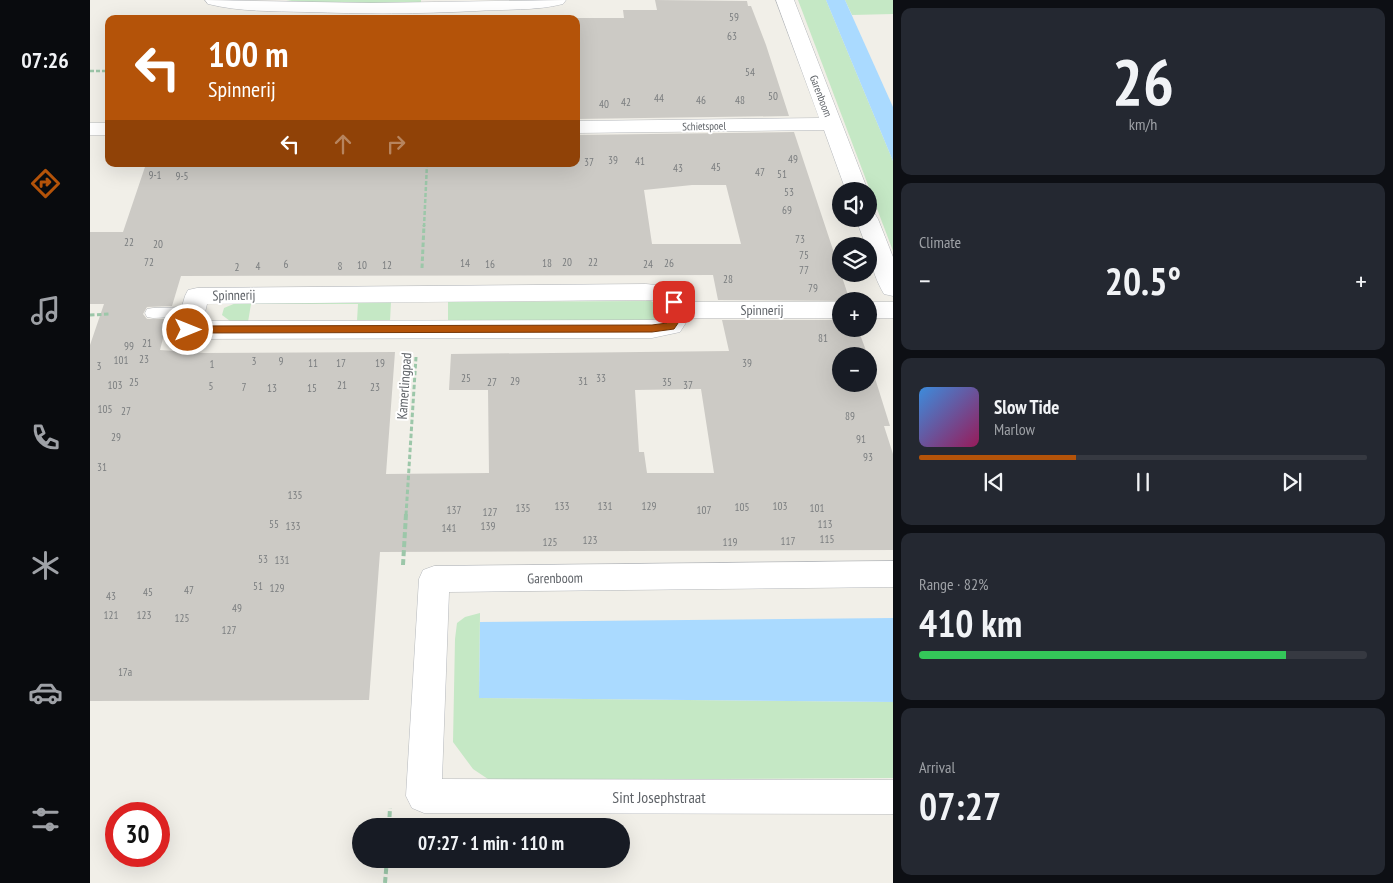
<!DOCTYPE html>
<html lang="en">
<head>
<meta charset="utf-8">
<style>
  :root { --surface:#171b24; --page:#242831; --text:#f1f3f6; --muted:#9ea1a6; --line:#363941; --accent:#b45309 }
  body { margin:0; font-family:"PT Sans Narrow",sans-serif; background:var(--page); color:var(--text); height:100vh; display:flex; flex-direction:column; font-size:19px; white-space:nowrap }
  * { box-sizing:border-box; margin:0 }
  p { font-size:16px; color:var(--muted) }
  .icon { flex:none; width:28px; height:28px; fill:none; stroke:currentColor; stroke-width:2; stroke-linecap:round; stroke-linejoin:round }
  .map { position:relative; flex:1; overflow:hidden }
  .side { display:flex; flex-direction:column; gap:8px; padding:8px; background:#0d0f14; width:500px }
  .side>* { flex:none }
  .banner { position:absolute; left:15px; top:15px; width:475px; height:152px; border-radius:10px; box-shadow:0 5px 20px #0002; background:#b45309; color:#fff; overflow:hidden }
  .fabs { position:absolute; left:742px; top:182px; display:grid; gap:10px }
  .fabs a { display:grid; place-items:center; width:45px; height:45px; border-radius:50%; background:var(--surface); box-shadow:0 5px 20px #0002; font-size:25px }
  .speed { position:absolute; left:15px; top:802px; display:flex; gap:10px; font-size:25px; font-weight:700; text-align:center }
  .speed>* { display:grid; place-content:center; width:65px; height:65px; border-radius:50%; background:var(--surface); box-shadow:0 5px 20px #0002; line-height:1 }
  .speed .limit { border:8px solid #d22; background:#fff; color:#111 }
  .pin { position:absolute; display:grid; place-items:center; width:42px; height:42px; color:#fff; margin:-21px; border-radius:10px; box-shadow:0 2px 8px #0006 }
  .me { position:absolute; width:55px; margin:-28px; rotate:90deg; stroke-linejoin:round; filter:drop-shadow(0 0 4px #0008) }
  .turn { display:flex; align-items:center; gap:18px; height:105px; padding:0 20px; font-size:22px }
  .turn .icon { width:65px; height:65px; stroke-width:2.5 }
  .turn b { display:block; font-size:35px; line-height:42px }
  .lanes { display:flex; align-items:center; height:48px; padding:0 20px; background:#0003; justify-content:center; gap:25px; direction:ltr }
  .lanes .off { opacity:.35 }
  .big { font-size:38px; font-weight:700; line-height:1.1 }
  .side .tile { flex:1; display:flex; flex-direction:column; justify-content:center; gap:8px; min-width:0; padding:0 18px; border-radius:10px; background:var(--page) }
  .side .dial { align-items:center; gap:0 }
  .dial b { font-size:65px; line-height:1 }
  .song { display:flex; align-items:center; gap:15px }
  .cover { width:60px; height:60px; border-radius:8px; background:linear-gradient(135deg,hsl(210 70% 55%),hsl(330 70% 35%)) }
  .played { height:5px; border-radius:2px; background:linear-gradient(90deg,var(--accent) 35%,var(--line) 35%) }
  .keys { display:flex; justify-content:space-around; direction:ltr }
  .heat { display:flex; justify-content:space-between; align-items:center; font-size:28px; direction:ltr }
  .charge { height:8px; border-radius:4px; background:linear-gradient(90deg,#34c759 82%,var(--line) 0) }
  .trip { position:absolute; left:262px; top:818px; width:278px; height:50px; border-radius:25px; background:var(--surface); box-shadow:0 5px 20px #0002; font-weight:700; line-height:50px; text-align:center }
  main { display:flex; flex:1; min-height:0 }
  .dock { display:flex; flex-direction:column; width:90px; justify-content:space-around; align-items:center; background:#090b0e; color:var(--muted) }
  .dock .icon { width:35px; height:35px }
  .dock .on { color:var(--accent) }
  .dock b { font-size:22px; color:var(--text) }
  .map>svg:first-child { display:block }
  .green { fill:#c5e8c5 }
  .water { fill:#aadaff }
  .building { fill:#cccac5; fill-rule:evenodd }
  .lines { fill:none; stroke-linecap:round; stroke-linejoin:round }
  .service-casing { stroke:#b5b8bc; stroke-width:1 }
  .minor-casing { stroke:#b5b8bc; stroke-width:1 }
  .path-far2 { stroke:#9cc7a9; stroke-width:2.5; stroke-dasharray:4 2; stroke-linecap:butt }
  .path-far1 { stroke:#9cc7a9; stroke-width:3; stroke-dasharray:4.5 2.5; stroke-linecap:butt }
  .path { stroke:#9cc7a9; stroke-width:4; stroke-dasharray:6 3; stroke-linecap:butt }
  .service { fill:#fff; fill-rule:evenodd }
  .minor { fill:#fff; fill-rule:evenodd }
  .route { fill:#b45309; stroke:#753606 }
  .labels { text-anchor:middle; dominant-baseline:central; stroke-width:4; stroke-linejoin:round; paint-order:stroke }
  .number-label { font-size:11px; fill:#7a7d7f }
  .far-street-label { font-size:11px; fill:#5f6368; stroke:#fff }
  .street-label { font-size:14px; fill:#5f6368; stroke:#fff }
  .near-street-label { font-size:16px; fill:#5f6368; stroke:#fff }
</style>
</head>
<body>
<main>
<nav class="dock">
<b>07:26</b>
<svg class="icon on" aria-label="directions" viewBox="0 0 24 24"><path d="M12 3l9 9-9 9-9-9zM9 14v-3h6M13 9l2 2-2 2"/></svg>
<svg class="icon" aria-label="music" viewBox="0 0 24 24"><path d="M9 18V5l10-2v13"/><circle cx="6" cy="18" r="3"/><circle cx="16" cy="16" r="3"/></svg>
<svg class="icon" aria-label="phone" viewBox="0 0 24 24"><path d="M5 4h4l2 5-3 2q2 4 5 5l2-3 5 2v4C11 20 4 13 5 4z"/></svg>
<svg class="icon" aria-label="climate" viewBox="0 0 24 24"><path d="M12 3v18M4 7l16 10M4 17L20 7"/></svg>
<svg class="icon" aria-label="car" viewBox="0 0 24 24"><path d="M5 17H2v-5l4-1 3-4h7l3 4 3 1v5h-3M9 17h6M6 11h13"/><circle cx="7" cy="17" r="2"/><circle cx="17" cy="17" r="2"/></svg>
<svg class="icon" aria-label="filters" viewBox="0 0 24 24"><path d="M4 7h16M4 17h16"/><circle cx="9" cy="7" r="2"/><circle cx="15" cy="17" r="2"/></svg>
</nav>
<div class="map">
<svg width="803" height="883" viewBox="0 0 803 883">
  <rect width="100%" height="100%" fill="#f1efe8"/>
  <g class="green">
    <path d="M196,0H331V5L208,2Z"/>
    <path d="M708,0H736L803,161V251Z"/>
    <path d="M755,0H803V14L762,15Z"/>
    <path d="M561,301L573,309V314L568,319L561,322L358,323V302Z"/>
    <path d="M301,302L300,321H267L268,304H161L158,322L140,321L132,315L134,308L146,303Z"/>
    <path d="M390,613L389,698L803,702V778L413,780L398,779L383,769L363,742L365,639L367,623L375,617Z"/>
  </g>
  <g class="water">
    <path d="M736,0H755L803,107V161Z"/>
    <path d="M803,618V702L389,698L390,622Z"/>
  </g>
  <g class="building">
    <path d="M565,0L657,1L658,6H661L676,45L699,116L486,119V18H534L533,10H567Z"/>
    <path d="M704,132L760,301L628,300L623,275L91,276L82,306L57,307L53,314L57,319H78L70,350L114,353L305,352L296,474L399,473L398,390H359L361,354L639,351L632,320H751V329H768L778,356H751V384H779V359L800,426H794L803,454V550L290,552L279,700L0,701V345L14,304H0V232H33L56,164H486V135ZM602,185H636L651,244H562L554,190ZM611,389L624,473H557L554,452H549L545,390Z"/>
  </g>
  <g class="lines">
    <defs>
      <path id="service" d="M102,307L108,308L110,312L108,316L63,318L57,317L55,313L57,309L63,308Z"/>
      <g id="minor">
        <path d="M115,0L282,3L476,0L473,4C446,11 415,9 386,11C330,14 273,14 216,12C183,11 150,12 118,4Z"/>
        <path d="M686,0H704L778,191H756L734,130L486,133V121L729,118Z"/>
        <rect x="0" y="123" width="19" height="12"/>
        <path d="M779,212L785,214L788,219L803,257V296L794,294C786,281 779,261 779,246H776L766,219H779Z"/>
        <path d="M556,284L585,287L598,302H751V318H599L590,332L562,338L98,339L89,336L85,330L95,296L98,290L107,288ZM556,300L569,301L579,311L573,319L562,320L113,321L117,304Z"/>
        <rect x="779" y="302" width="24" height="16"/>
        <path d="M803,561V587L359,592L352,779L803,780V814L334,813L322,808L316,796L329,579L333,570L344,566Z"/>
      </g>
    </defs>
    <use href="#service" class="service-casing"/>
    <use href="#minor" class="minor-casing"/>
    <g class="path-far2">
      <path d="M0,71H19"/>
      <path d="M334,227L337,164"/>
    </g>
    <g class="path-far1">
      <path d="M332,268L334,225"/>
      <path d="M0,315L20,314"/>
      <path d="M316,515L326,357"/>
    </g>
    <g class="path">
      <path d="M313,565L316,514"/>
      <path d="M299,826L300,808"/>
      <path d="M295,883L297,859"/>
    </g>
    <use href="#service" class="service"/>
    <use href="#minor" class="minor"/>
  </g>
  <path class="route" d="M584,298L595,307L597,310L584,329L562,332L98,333L93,330L98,326L562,325L577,323L586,310L579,302Z"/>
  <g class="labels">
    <g class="number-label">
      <text x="644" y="17">59</text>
      <text x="642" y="36">63</text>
      <text x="660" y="72">54</text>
      <text x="683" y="96">50</text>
      <text x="569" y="98">44</text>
      <text x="611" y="100">46</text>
      <text x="650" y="100">48</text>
      <text x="536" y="102">42</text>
      <text x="514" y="104">40</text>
      <text x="703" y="159">49</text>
      <text x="523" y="160">39</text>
      <text x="550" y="161">41</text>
      <text x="499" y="162">37</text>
      <text x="626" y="167">45</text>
      <text x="588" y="168">43</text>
      <text x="670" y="172">47</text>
      <text x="692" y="174">51</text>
      <text x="65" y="175">9-1</text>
      <text x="92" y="176">9-5</text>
      <text x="699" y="192">53</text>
      <text x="697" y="210">69</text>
      <text x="710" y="239">73</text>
      <text x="39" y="242">22</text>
      <text x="68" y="244">20</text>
      <text x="714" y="255">75</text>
      <text x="59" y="262">72</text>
      <text x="477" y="262">20</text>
      <text x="503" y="262">22</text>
      <text x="375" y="263">14</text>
      <text x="457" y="263">18</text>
      <text x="579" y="263">26</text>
      <text x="196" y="264">6</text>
      <text x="400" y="264">16</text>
      <text x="558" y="264">24</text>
      <text x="272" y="265">10</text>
      <text x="297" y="265">12</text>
      <text x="168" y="266">4</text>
      <text x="250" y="266">8</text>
      <text x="147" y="267">2</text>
      <text x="714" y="270">77</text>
      <text x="638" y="279">28</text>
      <text x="723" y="288">79</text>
      <text x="733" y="338">81</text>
      <text x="57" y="343">21</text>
      <text x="39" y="346">99</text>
      <text x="54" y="359">23</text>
      <text x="31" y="360">101</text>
      <text x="164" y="361">3</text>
      <text x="191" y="361">9</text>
      <text x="223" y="363">11</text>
      <text x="251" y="363">17</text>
      <text x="290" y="363">19</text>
      <text x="657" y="363">39</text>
      <text x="122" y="364">1</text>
      <text x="9" y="366">3</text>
      <text x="376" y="378">25</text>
      <text x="511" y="378">33</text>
      <text x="425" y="381">29</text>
      <text x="493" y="381">31</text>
      <text x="44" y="382">25</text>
      <text x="402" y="382">27</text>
      <text x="577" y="382">35</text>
      <text x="25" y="385">103</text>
      <text x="252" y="385">21</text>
      <text x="598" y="385">37</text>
      <text x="121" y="386">5</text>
      <text x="154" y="387">7</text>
      <text x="285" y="387">23</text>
      <text x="182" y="388">13</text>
      <text x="222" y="388">15</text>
      <text x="15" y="409">105</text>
      <text x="36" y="411">27</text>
      <text x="760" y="416">89</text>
      <text x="26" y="437">29</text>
      <text x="771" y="439">91</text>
      <text x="778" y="457">93</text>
      <text x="12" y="467">31</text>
      <text x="205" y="495">135</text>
      <text x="472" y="506">133</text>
      <text x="515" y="506">131</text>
      <text x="559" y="506">129</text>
      <text x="690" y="506">103</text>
      <text x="652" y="507">105</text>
      <text x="433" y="508">135</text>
      <text x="727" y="508">101</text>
      <text x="364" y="510">137</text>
      <text x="614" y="510">107</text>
      <text x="400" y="512">127</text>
      <text x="184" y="524">55</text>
      <text x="735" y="524">113</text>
      <text x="203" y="526">133</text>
      <text x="398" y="526">139</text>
      <text x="359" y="528">141</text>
      <text x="737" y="539">115</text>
      <text x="500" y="540">123</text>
      <text x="698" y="541">117</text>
      <text x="460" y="542">125</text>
      <text x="640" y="542">119</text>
      <text x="173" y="559">53</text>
      <text x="192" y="560">131</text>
      <text x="168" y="586">51</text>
      <text x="187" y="588">129</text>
      <text x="99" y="590">47</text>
      <text x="58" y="592">45</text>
      <text x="21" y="596">43</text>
      <text x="147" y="608">49</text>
      <text x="21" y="615">121</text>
      <text x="54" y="615">123</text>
      <text x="92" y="618">125</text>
      <text x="139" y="630">127</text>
      <text x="35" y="672">17a</text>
    </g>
    <g class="far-street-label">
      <text transform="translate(731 96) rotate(69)">Garenboom</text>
      <text transform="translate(614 126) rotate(-1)">Schietspoel</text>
    </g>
    <g class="street-label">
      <text transform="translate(144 295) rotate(-1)">Spinnerij</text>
      <text x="672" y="310">Spinnerij</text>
      <text transform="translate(314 386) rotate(-86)">Kamerlingpad</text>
      <text transform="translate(465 578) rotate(-1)">Garenboom</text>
    </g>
    <g class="near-street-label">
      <text x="569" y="797">Sint Josephstraat</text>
    </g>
  </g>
</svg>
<div class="fabs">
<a><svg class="icon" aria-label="sound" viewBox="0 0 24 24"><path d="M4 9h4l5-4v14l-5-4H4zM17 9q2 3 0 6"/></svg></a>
<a><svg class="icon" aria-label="layers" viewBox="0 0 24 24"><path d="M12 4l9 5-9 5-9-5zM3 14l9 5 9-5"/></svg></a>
<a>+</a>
<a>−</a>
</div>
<div class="speed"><div class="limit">30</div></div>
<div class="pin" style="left:584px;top:302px;background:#d93025"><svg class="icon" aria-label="arrive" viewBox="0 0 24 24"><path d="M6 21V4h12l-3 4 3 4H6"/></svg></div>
<svg class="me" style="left:98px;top:330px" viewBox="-20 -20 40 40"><circle r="17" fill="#b45309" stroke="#fff" stroke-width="3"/><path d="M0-11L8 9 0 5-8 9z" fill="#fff"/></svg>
<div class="trip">07:27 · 1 min · 110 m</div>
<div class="banner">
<div class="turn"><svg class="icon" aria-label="left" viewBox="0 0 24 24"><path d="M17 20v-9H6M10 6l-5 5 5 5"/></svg><div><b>100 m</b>Spinnerij</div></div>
<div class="lanes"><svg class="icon" aria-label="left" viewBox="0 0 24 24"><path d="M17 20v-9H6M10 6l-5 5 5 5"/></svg><svg class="icon off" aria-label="ahead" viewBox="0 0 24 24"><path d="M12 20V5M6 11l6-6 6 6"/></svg><svg class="icon off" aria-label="right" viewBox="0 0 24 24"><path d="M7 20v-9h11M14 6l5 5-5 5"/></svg></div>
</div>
</div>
<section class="side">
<div class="tile dial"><b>26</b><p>km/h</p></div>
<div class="tile"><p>Climate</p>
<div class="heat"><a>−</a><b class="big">20.5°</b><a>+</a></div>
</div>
<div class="tile">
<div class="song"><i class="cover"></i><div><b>Slow Tide</b><p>Marlow</p></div></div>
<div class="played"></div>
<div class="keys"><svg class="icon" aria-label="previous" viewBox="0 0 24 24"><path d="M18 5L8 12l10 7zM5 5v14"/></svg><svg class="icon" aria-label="pause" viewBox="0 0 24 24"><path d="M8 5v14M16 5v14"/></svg><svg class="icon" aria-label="next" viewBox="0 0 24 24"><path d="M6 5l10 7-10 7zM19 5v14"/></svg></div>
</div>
<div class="tile"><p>Range · 82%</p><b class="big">410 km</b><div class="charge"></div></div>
<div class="tile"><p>Arrival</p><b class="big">07:27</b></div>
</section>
</main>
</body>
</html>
